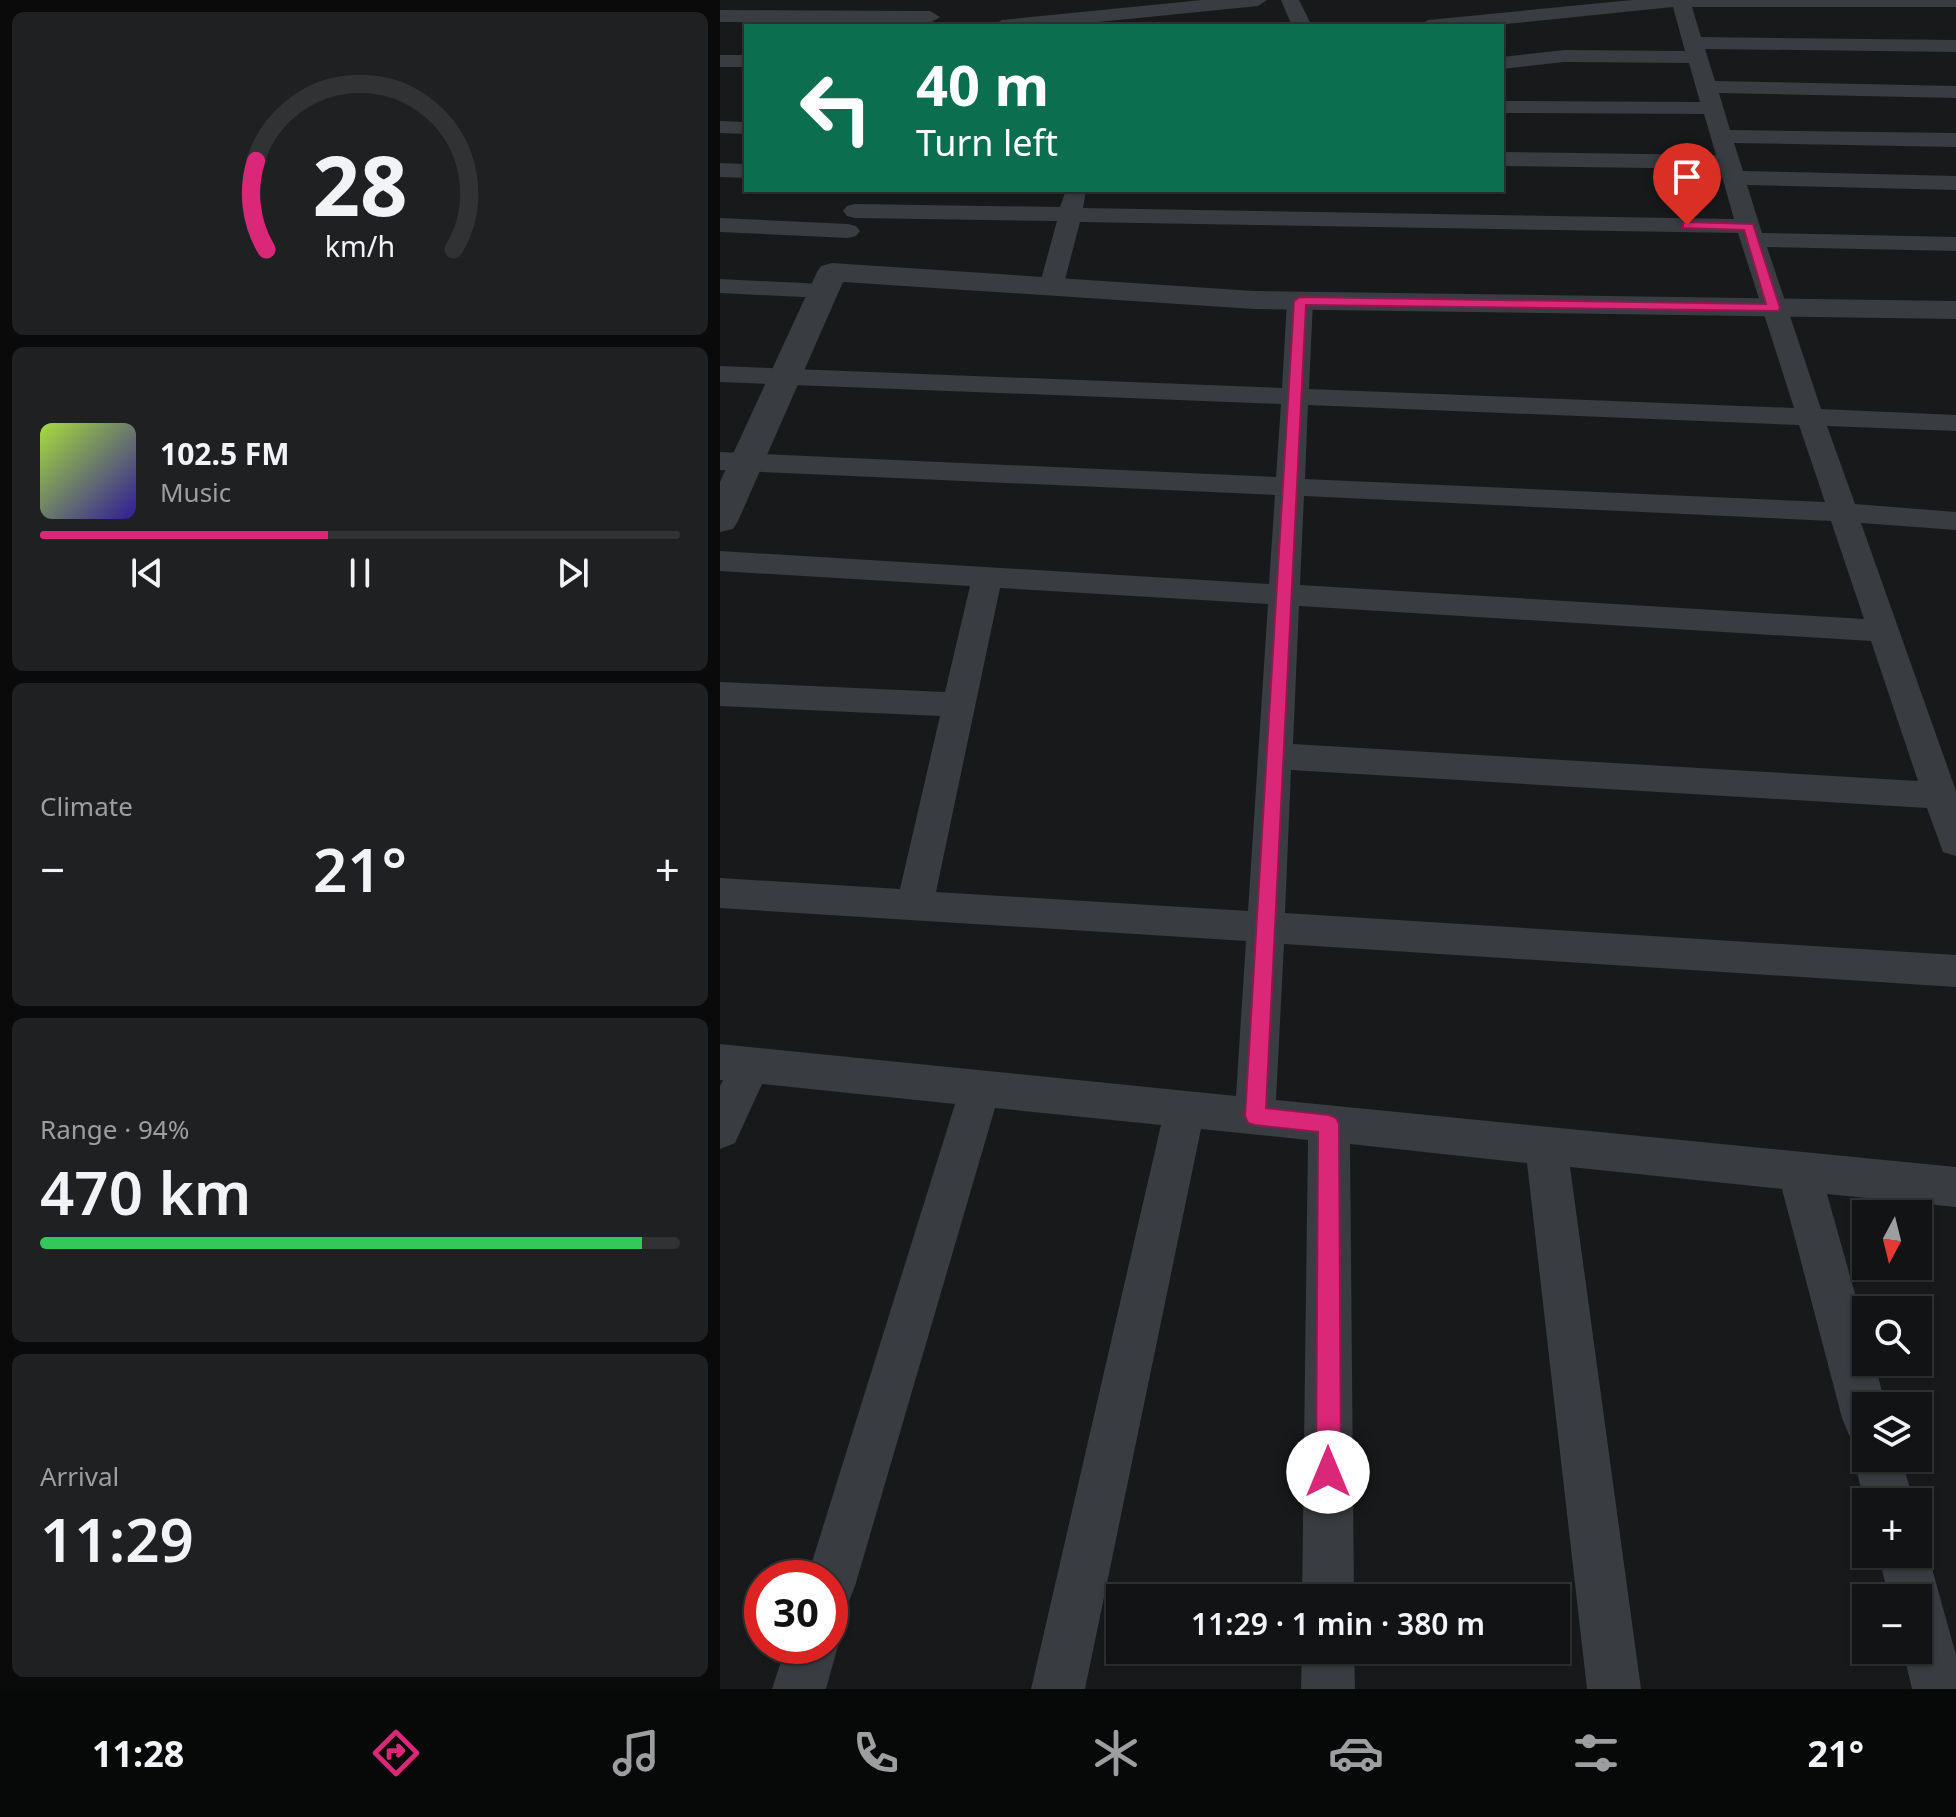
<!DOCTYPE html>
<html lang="en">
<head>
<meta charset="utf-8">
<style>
  :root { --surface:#121314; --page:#1f2022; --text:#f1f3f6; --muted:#9c9ea0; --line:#313234; --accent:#db2777 }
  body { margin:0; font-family:"Noto Sans",sans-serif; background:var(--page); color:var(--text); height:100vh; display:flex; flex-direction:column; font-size:30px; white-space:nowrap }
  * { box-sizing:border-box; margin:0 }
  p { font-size:26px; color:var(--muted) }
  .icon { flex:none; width:44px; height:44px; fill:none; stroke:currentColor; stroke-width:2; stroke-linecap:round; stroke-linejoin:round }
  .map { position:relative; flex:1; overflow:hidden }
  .details { display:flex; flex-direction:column; gap:12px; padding:12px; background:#0a0a0b; width:720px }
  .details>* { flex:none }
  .guide { position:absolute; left:24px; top:24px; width:760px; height:168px; border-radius:0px; box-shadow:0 2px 6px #0004,0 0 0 2px var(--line); background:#0b6e4f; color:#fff; overflow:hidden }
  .needle { width:52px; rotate:187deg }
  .buttons { position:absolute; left:1132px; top:1200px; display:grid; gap:16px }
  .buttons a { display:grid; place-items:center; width:80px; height:80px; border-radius:0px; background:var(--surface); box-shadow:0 2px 6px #0004,0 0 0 2px var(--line); font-size:40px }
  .speed { position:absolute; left:24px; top:1560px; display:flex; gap:16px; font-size:40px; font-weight:700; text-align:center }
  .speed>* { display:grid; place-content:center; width:104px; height:104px; border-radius:50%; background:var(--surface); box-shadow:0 2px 6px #0004,0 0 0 2px var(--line); line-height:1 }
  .speed .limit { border:12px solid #d22; background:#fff; color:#111 }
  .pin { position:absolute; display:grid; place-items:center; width:68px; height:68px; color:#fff; margin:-82px -34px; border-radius:50% 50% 50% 0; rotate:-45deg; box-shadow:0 0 8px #0007 }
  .pin .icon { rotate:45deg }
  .me { position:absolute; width:88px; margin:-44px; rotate:0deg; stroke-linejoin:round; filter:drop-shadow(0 0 6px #0008) }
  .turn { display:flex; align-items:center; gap:28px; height:168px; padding:0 40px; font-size:36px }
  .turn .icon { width:104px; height:104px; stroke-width:2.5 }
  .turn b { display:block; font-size:56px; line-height:68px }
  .big { font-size:60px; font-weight:600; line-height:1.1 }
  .details .card { flex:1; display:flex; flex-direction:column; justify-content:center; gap:12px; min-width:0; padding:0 28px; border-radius:12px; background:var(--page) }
  .details .dial { align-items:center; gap:0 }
  .dial svg { height:208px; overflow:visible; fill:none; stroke:var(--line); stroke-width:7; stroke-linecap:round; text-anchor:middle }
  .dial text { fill:var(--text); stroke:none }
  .song { display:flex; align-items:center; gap:24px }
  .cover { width:96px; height:96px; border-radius:12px; background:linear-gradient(135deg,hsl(80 70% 55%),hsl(250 70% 35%)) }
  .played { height:8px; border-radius:4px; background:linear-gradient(90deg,var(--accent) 45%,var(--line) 45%) }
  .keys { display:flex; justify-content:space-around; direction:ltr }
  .heat { display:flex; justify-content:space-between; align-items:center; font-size:44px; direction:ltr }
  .charge { height:12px; border-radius:6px; background:linear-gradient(90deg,#34c759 94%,var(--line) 0) }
  .trip { position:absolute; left:386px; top:1584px; width:464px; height:80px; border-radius:0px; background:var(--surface); box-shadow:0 2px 6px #0004,0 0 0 2px var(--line); font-weight:600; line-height:80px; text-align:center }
  .tabs { display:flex; height:128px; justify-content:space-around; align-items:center; background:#070808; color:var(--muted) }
  .tabs .icon { width:56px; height:56px }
  .tabs .selected { color:var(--accent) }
  .tabs b { font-size:36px; color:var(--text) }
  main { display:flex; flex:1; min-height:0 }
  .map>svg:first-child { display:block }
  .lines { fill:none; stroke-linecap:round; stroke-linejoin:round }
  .minor { fill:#393c40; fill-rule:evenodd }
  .tertiary { fill:#393c40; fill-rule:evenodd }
  .route { fill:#db2777; stroke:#8e194d; stroke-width:2 }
</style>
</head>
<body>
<main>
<section class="details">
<div class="card dial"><svg viewBox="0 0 100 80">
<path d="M14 69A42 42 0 1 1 86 69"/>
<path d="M14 69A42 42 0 0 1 10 35" stroke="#db2777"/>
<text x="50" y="56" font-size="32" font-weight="700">28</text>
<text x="50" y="72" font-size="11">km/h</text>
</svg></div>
<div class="card">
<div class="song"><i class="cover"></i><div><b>102.5 FM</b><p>Music</p></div></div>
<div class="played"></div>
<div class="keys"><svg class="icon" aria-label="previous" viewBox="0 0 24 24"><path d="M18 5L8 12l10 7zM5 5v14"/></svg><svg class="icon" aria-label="pause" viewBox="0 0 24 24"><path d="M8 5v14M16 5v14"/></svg><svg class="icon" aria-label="next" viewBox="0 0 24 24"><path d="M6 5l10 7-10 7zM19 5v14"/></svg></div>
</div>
<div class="card"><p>Climate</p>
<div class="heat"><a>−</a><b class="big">21°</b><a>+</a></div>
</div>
<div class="card"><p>Range · 94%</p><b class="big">470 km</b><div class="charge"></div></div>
<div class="card"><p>Arrival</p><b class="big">11:29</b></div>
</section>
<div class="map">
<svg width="1236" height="1689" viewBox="0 0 1236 1689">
  <rect width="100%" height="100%" fill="#18191a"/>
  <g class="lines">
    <g class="minor">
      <path d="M482,0H547L538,6L339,26H272L282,20Z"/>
      <path d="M561,0H579L592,26H572Z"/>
      <path d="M912,0H1236V7H972L981,37L1236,40V52L985,49L995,81L1236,86V98L999,93L1010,130L1236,133V147L1014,143L1023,171L1236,176V190L1027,185L1042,233L1236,237V251L1047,247L1101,409L1236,415V431L1107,426L1135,504L1236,512V530L1141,523L1236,791V856L1223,852L1207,808L571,770L565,913L1236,955V987L564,944L556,1100L1236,1167V1207L1107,1194L1146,1333V1362H1154L1166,1406H1146V1458H1181L1194,1502H1146V1506L1133,1458L1142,1440L1129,1435L1122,1418L1062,1189L850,1167L921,1689H867L807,1163L630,1144L634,1598H582L588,1140L481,1129L365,1689H311L441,1125L275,1108L135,1586L128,1604L110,1611V1578H87L235,1104L42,1084L15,1143L0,1149V1086L3,1080H0V1044L516,1096L526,941L0,908V878L180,889L220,716L0,706V682L225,692L250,586L0,571V551L549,584L555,495L0,470V452L556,477L561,404L0,382V366L562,388L567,301L571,296H589L593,301L589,389L1074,408L1018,233L360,222L343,287L340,292H322L319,287L337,221L135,218L127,216L123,211L127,206L135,204L340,207L346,190H366L363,208L1014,219L1000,169L782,166V152L996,155L984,114L782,113V101L980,102L969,63L844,62L782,69V57L844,50L965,51L953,7L767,26H698L708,20ZM588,405L1079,425L1105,502L585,479ZM584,496L1111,521L1144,619L580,585ZM280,588L548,604L528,911L216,892ZM579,606L1151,641L1198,781L573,744Z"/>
      <path d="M0,10L210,11L220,17L210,23L0,22Z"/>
      <rect x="0" y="55" width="26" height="12"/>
      <path d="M0,121L26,122V134L0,133Z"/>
      <path d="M0,163L26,164V178L0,177Z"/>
      <path d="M0,218L128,224L136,226L140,231L136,236L128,238L0,232Z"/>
      <path d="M0,279L103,284L112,286L115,291L112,296L103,298L0,293Z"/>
      <path d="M1198,1535L1208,1554L1236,1655V1689H1192L1183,1650H1198V1598H1169L1158,1554H1198Z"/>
      <path d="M110,1627L118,1646L106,1689H52L66,1646H110Z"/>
      <path d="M582,1650H634L635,1689H581Z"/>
    </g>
    <path class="tertiary" d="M112,263L534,291L1236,301V319L534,309L123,282L18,521L13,529L0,532V482L97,272L101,266Z"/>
  </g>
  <path class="route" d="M967,222L1033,224L1060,308L1058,311L586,305L546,1108L609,1115L616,1118L619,1124L621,1472L617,1480L608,1484L600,1480L596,1472L598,1132L535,1125L528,1123L525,1116L574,301L580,297L1046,304L1024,230L963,228V223Z"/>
</svg>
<div class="buttons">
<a><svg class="needle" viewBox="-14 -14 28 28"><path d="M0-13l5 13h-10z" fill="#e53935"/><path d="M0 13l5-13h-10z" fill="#9c9ea0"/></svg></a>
<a><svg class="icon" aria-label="search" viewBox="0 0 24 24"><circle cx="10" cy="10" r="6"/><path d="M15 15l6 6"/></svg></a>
<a><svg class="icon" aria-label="layers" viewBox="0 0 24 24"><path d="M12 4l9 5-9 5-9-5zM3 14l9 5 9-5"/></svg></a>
<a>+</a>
<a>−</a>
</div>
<div class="speed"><div class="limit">30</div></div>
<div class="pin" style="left:967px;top:225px;background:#d93025"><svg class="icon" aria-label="arrive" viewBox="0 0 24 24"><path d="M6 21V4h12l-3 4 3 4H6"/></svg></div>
<svg class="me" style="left:608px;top:1472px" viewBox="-20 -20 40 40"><circle r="19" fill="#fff"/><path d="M0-13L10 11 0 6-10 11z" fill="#db2777"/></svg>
<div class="trip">11:29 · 1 min · 380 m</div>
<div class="guide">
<div class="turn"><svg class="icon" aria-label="left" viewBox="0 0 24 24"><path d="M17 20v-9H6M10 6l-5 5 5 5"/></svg><div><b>40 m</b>Turn left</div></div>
</div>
</div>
</main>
<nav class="tabs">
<b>11:28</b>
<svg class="icon selected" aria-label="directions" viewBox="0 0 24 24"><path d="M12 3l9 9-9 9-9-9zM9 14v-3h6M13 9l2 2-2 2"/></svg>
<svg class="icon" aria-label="music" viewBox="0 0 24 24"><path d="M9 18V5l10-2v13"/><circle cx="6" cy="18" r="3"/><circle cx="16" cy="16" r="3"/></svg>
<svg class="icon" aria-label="phone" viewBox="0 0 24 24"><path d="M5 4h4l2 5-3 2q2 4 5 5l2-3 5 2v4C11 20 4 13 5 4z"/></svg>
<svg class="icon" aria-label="climate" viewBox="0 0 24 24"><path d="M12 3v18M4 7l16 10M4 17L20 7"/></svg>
<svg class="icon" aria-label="car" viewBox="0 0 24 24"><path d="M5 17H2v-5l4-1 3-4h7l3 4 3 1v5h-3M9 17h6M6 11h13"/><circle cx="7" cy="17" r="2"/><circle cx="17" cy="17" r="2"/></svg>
<svg class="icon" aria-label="filters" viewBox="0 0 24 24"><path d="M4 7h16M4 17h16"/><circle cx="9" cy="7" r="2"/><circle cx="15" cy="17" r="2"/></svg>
<b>21°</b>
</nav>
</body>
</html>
